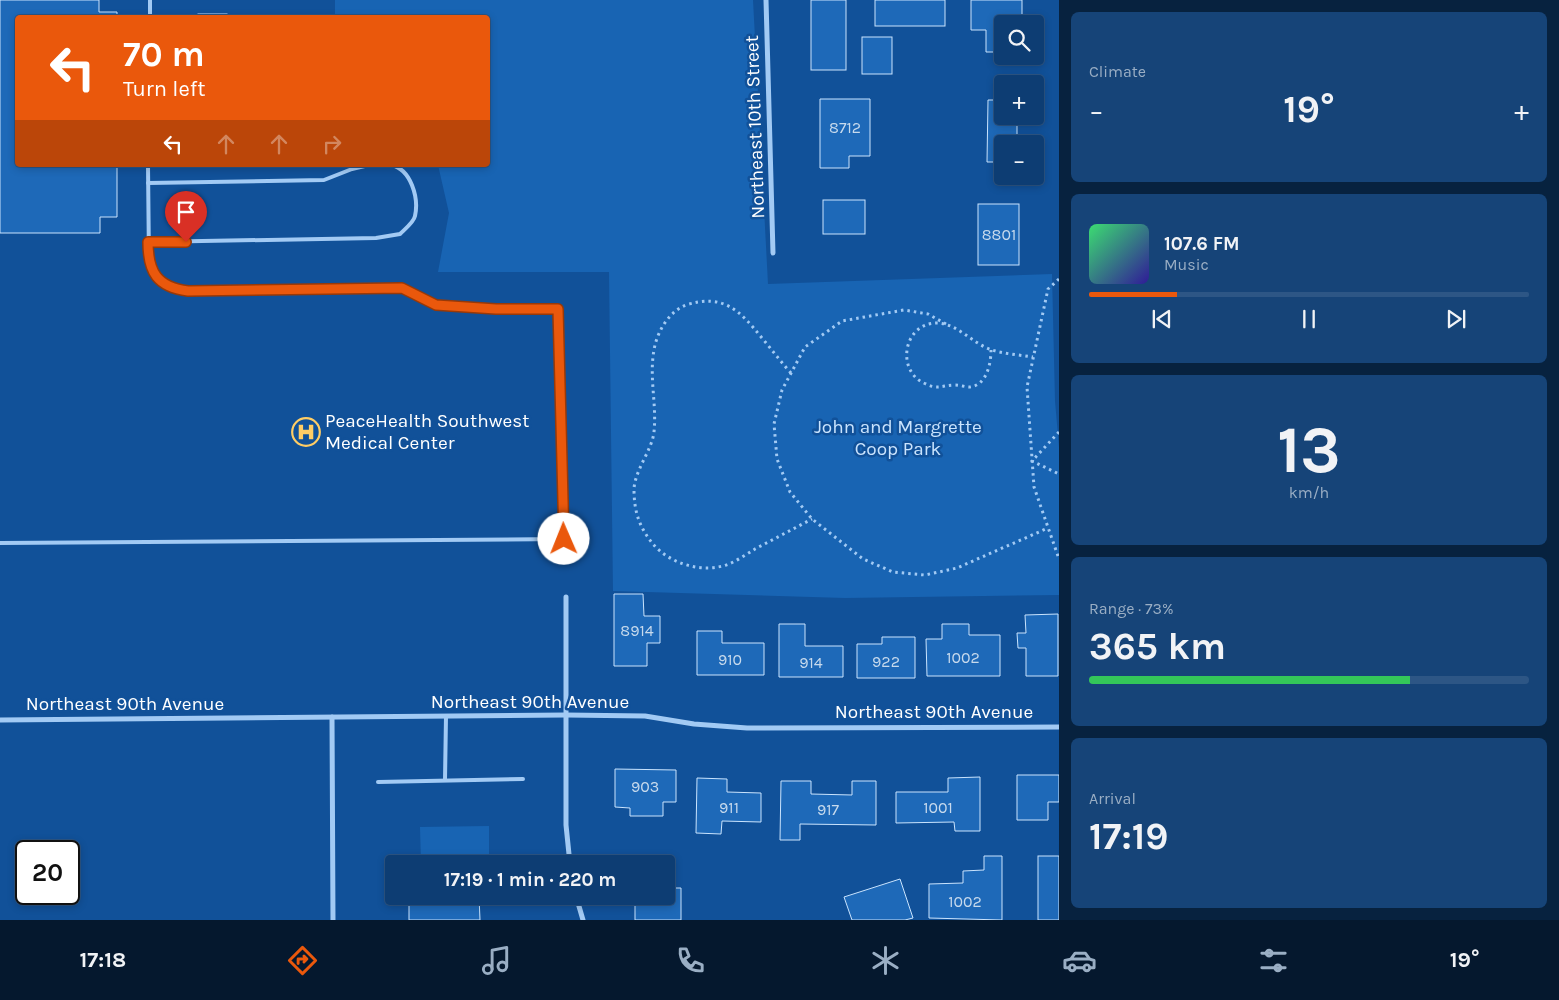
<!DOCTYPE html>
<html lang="en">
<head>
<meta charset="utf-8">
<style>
  :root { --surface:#0d3d73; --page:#164478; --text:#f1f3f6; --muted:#9aaec4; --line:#2d5685; --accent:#ea580c }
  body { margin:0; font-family:Karla,sans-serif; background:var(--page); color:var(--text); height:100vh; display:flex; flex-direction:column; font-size:19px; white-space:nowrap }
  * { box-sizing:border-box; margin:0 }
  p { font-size:16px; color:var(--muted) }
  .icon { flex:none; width:28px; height:28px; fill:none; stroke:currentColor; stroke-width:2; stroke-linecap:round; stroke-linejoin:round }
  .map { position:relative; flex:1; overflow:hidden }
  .details { display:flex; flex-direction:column; gap:12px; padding:12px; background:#07223f; width:500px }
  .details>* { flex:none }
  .hud { position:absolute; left:15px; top:15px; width:475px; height:152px; border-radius:5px; box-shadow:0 2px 8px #0003,0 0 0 1px var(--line); background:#ea580c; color:#fff; overflow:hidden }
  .controls { position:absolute; left:994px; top:15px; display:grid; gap:10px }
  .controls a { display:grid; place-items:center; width:50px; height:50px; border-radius:5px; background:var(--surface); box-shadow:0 2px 8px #0003,0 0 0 1px var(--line); font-size:25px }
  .speed { position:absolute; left:15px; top:840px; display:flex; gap:10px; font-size:25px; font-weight:700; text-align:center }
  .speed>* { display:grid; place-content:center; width:65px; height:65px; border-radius:50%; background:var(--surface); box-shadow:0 2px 8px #0003,0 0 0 1px var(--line); line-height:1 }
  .speed .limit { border:2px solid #111; border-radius:8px; background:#fff; color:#111 }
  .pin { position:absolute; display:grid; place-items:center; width:42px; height:42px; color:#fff; margin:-51px -21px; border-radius:50% 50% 50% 0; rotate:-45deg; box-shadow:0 0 5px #0007 }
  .pin .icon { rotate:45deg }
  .me { position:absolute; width:55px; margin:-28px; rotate:359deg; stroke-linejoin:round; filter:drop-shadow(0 0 4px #0008) }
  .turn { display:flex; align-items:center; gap:18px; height:105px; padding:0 25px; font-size:22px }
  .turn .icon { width:65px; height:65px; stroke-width:2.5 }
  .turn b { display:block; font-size:35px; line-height:42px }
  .lanes { display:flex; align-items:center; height:48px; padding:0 25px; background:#0003; justify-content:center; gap:25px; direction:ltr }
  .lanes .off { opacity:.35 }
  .big { font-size:38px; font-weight:700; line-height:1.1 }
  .details .tile { flex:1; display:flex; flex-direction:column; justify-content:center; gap:8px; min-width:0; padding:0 18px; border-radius:8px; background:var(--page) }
  .details .dial { align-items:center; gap:0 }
  .dial b { font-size:65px; line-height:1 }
  .song { display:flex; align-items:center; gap:15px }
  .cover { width:60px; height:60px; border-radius:8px; background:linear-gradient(135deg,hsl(140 70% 55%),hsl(250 70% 35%)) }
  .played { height:5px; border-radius:2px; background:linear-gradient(90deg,var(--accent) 20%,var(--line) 20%) }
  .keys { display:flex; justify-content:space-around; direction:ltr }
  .heat { display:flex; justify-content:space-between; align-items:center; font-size:28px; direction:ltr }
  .charge { height:8px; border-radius:4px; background:linear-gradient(90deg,#34c759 73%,var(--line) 0) }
  .trip { position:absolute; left:385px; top:855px; width:290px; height:50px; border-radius:5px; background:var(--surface); box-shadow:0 2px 8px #0003,0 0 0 1px var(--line); font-weight:700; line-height:50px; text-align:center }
  .menu { display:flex; height:80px; justify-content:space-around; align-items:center; background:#05182e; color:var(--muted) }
  .menu .icon { width:35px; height:35px }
  .menu .current { color:var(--accent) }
  .menu b { font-size:22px; color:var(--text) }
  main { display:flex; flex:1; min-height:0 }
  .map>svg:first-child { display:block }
  .green { fill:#1864b3 }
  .building { fill:#1e69b8; stroke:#cae4fe }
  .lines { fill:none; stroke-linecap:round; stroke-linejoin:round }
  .path { stroke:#a2caf4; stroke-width:3; stroke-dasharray:2.5 4; stroke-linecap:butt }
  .service { stroke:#a2caf4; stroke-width:4 }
  .minor { stroke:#a2caf4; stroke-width:5 }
  .route-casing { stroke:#983908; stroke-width:12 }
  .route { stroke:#ea580c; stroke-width:9 }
  .labels { text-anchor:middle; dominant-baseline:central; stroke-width:5; stroke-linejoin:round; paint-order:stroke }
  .number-label { font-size:16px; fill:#c7daed }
  .street-label { font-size:19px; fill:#fff; stroke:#115199 }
  .poi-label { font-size:19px; fill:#fff; stroke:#115199; text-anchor:start }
  .park-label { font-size:19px; fill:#cae4fe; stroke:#115199 }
</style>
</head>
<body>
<main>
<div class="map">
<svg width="1059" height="920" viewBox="0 0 1059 920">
  <rect width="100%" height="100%" fill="#115199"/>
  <g class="green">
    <path d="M335,0H753L768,284L1052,274L1055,401L1059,447V595L845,598L613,591L609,272H438L449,213L438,165H488V18L335,17Z"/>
    <path d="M489,826V864H421L420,827Z"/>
  </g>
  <g class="building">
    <path d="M0,0H99V12H117V18H18V165H117V217H100V233H0Z"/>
    <rect x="811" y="0" width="35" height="70"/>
    <rect x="875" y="0" width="70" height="26"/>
    <path d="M971,0H1022V24H1002V52H986V30H971Z"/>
    <rect x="198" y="14" width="29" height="4"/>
    <rect x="862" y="37" width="30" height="37"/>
    <path d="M820,99H870V156H849V168H820Z"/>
    <path d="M988,100H1002V116H1017V144H1002V162H987Z"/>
    <rect x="823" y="200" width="42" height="34"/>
    <rect x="978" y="204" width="41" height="61"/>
    <path d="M614,594H643L644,616H660V643H647V666H614Z"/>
    <path d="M1058,614V676H1026V648H1018L1017,633H1026L1025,615Z"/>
    <path d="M779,624H805V646H843V677H779Z"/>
    <path d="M942,624H969V635H1000V676H927L926,639H942Z"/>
    <path d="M697,631H722V643H764V675H697Z"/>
    <path d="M882,637H915V678H857V644H882Z"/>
    <path d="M615,769L676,770V802H663V816H630V808L615,807Z"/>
    <path d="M1017,775H1059V802H1048V820H1017Z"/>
    <path d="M980,777V831H955L954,822L896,823V792H948V778Z"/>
    <path d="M697,778L727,779V792L761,793V822L722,821L721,834L696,833Z"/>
    <path d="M781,781H811V794L852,795V781H876V825L800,824V840H780Z"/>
    <path d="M984,856H1002V920L929,918V884L963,883V871L984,870Z"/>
    <rect x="1038" y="856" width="21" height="64"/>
    <path d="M635,860H667V888H681V920H635V896H666V864H635Z"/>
    <path d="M900,879L913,918L905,920H852L844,897Z"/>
    <path d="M409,896H479L480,920H409Z"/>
  </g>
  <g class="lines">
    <g class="path">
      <path d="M1059,279L1048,289L1027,387L1034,487L1059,559"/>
      <path d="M946,324L928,314L904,310L842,321L805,347L782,390L774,424L777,459L790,492L812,519L863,559L893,572L925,575L957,568L1048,528"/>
      <path d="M991,350C991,363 987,385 970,387C965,387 960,385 955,385C943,385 938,390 926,384C895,372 903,322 938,323C958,324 973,344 992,350C1005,354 1020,355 1033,357"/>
      <path d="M791,373C781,362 772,350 762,338C740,311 724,293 686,305C670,311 659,329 655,345C648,375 657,402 654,432C652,450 635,470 634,489C634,511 639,527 653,544C670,564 703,574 729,564C738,560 747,554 755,549C774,539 793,529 812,519"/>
      <path d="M1059,432L1032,461L1059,474"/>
    </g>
    <g class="service">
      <path d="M150,18V0"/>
      <path d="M148,183L324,180L352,169L369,165"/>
      <path d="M148,242L376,238L400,234C405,229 414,222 415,216C419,198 411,169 391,165"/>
      <path d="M0,543L564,539L558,309H495L436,305L402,288L188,291C166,288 158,282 149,263L148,165"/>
      <path d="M445,780L446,716"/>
      <path d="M378,782L523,779"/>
    </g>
    <g class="minor">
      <path d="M766,0L773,253"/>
      <path d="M566,597V825L570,864"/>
      <path d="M332,717L333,920"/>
      <path d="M0,720L566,715L645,716L694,724L747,728L1059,727"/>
      <path d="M576,896L583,920"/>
    </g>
  </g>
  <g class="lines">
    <defs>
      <path id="route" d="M186,242H148C148,272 157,287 188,291L402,288L436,305L496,309H558L564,539"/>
    </defs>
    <use href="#route" class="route-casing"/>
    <use href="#route" class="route"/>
  </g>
  <defs>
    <symbol id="hospital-ring" viewBox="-11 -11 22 22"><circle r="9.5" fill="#115199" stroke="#ffcd65" stroke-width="1.5"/><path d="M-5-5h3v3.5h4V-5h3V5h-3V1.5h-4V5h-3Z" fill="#ffcd65"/></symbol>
  </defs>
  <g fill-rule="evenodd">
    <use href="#hospital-ring" x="290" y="416" width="32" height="32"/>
  </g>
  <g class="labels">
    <g class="number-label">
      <text x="845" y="127">8712</text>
      <text x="999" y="234">8801</text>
      <text x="637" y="630">8914</text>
      <text x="963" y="657">1002</text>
      <text x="730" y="659">910</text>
      <text x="886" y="661">922</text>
      <text x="811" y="662">914</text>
      <text x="645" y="786">903</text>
      <text x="729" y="807">911</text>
      <text x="938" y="807">1001</text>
      <text x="828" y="809">917</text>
      <text x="965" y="901">1002</text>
    </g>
    <g class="street-label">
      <text transform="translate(755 127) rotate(-92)">Northeast 10th Street</text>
      <text x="530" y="702">Northeast 90th Avenue</text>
      <text x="125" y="704">Northeast 90th Avenue</text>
      <text x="934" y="712">Northeast 90th Avenue</text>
    </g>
    <g class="poi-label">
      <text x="325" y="421">PeaceHealth Southwest<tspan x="325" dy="22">Medical Center</tspan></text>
    </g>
    <g class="park-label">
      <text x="898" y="427">John and Margrette<tspan x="898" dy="22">Coop Park</tspan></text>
    </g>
  </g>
</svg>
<div class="controls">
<a><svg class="icon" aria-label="search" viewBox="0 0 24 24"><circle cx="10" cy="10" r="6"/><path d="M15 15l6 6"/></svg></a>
<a>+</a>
<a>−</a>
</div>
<div class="speed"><div class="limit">20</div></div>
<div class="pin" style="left:186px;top:242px;background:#d93025"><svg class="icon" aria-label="arrive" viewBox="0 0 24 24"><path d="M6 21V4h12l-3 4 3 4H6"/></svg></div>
<svg class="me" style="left:564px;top:539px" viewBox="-20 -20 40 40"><circle r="19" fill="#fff"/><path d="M0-13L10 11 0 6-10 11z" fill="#ea580c"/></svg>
<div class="trip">17:19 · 1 min · 220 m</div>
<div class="hud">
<div class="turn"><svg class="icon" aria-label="left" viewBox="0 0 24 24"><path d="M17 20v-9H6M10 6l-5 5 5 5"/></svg><div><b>70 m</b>Turn left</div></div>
<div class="lanes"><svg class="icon" aria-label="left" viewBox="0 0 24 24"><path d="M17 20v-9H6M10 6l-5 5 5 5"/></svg><svg class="icon off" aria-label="ahead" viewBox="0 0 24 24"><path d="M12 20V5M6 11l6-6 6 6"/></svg><svg class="icon off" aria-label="ahead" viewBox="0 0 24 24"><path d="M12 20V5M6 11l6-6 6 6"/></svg><svg class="icon off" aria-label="right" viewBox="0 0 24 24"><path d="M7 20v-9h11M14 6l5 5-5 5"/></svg></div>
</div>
</div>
<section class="details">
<div class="tile"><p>Climate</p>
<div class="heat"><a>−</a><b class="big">19°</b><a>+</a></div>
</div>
<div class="tile">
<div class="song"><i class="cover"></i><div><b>107.6 FM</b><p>Music</p></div></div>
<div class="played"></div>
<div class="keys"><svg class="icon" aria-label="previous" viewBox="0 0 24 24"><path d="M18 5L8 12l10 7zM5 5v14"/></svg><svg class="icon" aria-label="pause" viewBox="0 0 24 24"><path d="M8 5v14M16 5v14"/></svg><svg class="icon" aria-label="next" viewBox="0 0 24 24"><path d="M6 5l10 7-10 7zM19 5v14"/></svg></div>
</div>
<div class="tile dial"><b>13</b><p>km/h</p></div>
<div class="tile"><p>Range · 73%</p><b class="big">365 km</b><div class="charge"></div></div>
<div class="tile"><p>Arrival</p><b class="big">17:19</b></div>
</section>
</main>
<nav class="menu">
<b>17:18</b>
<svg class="icon current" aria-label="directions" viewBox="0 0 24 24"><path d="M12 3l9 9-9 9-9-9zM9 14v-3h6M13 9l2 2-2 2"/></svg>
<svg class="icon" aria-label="music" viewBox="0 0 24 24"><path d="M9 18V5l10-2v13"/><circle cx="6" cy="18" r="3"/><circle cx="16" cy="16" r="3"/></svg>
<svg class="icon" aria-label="phone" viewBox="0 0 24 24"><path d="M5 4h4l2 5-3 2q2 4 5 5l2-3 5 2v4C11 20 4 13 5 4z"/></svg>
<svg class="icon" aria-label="climate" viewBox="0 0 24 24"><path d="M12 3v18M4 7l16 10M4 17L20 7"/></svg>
<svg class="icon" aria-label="car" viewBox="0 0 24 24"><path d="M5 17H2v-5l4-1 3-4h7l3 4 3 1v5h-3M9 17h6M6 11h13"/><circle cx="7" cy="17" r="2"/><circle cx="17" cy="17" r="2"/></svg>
<svg class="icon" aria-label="filters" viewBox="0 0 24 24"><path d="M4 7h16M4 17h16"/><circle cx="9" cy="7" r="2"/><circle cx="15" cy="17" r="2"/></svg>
<b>19°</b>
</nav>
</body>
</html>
